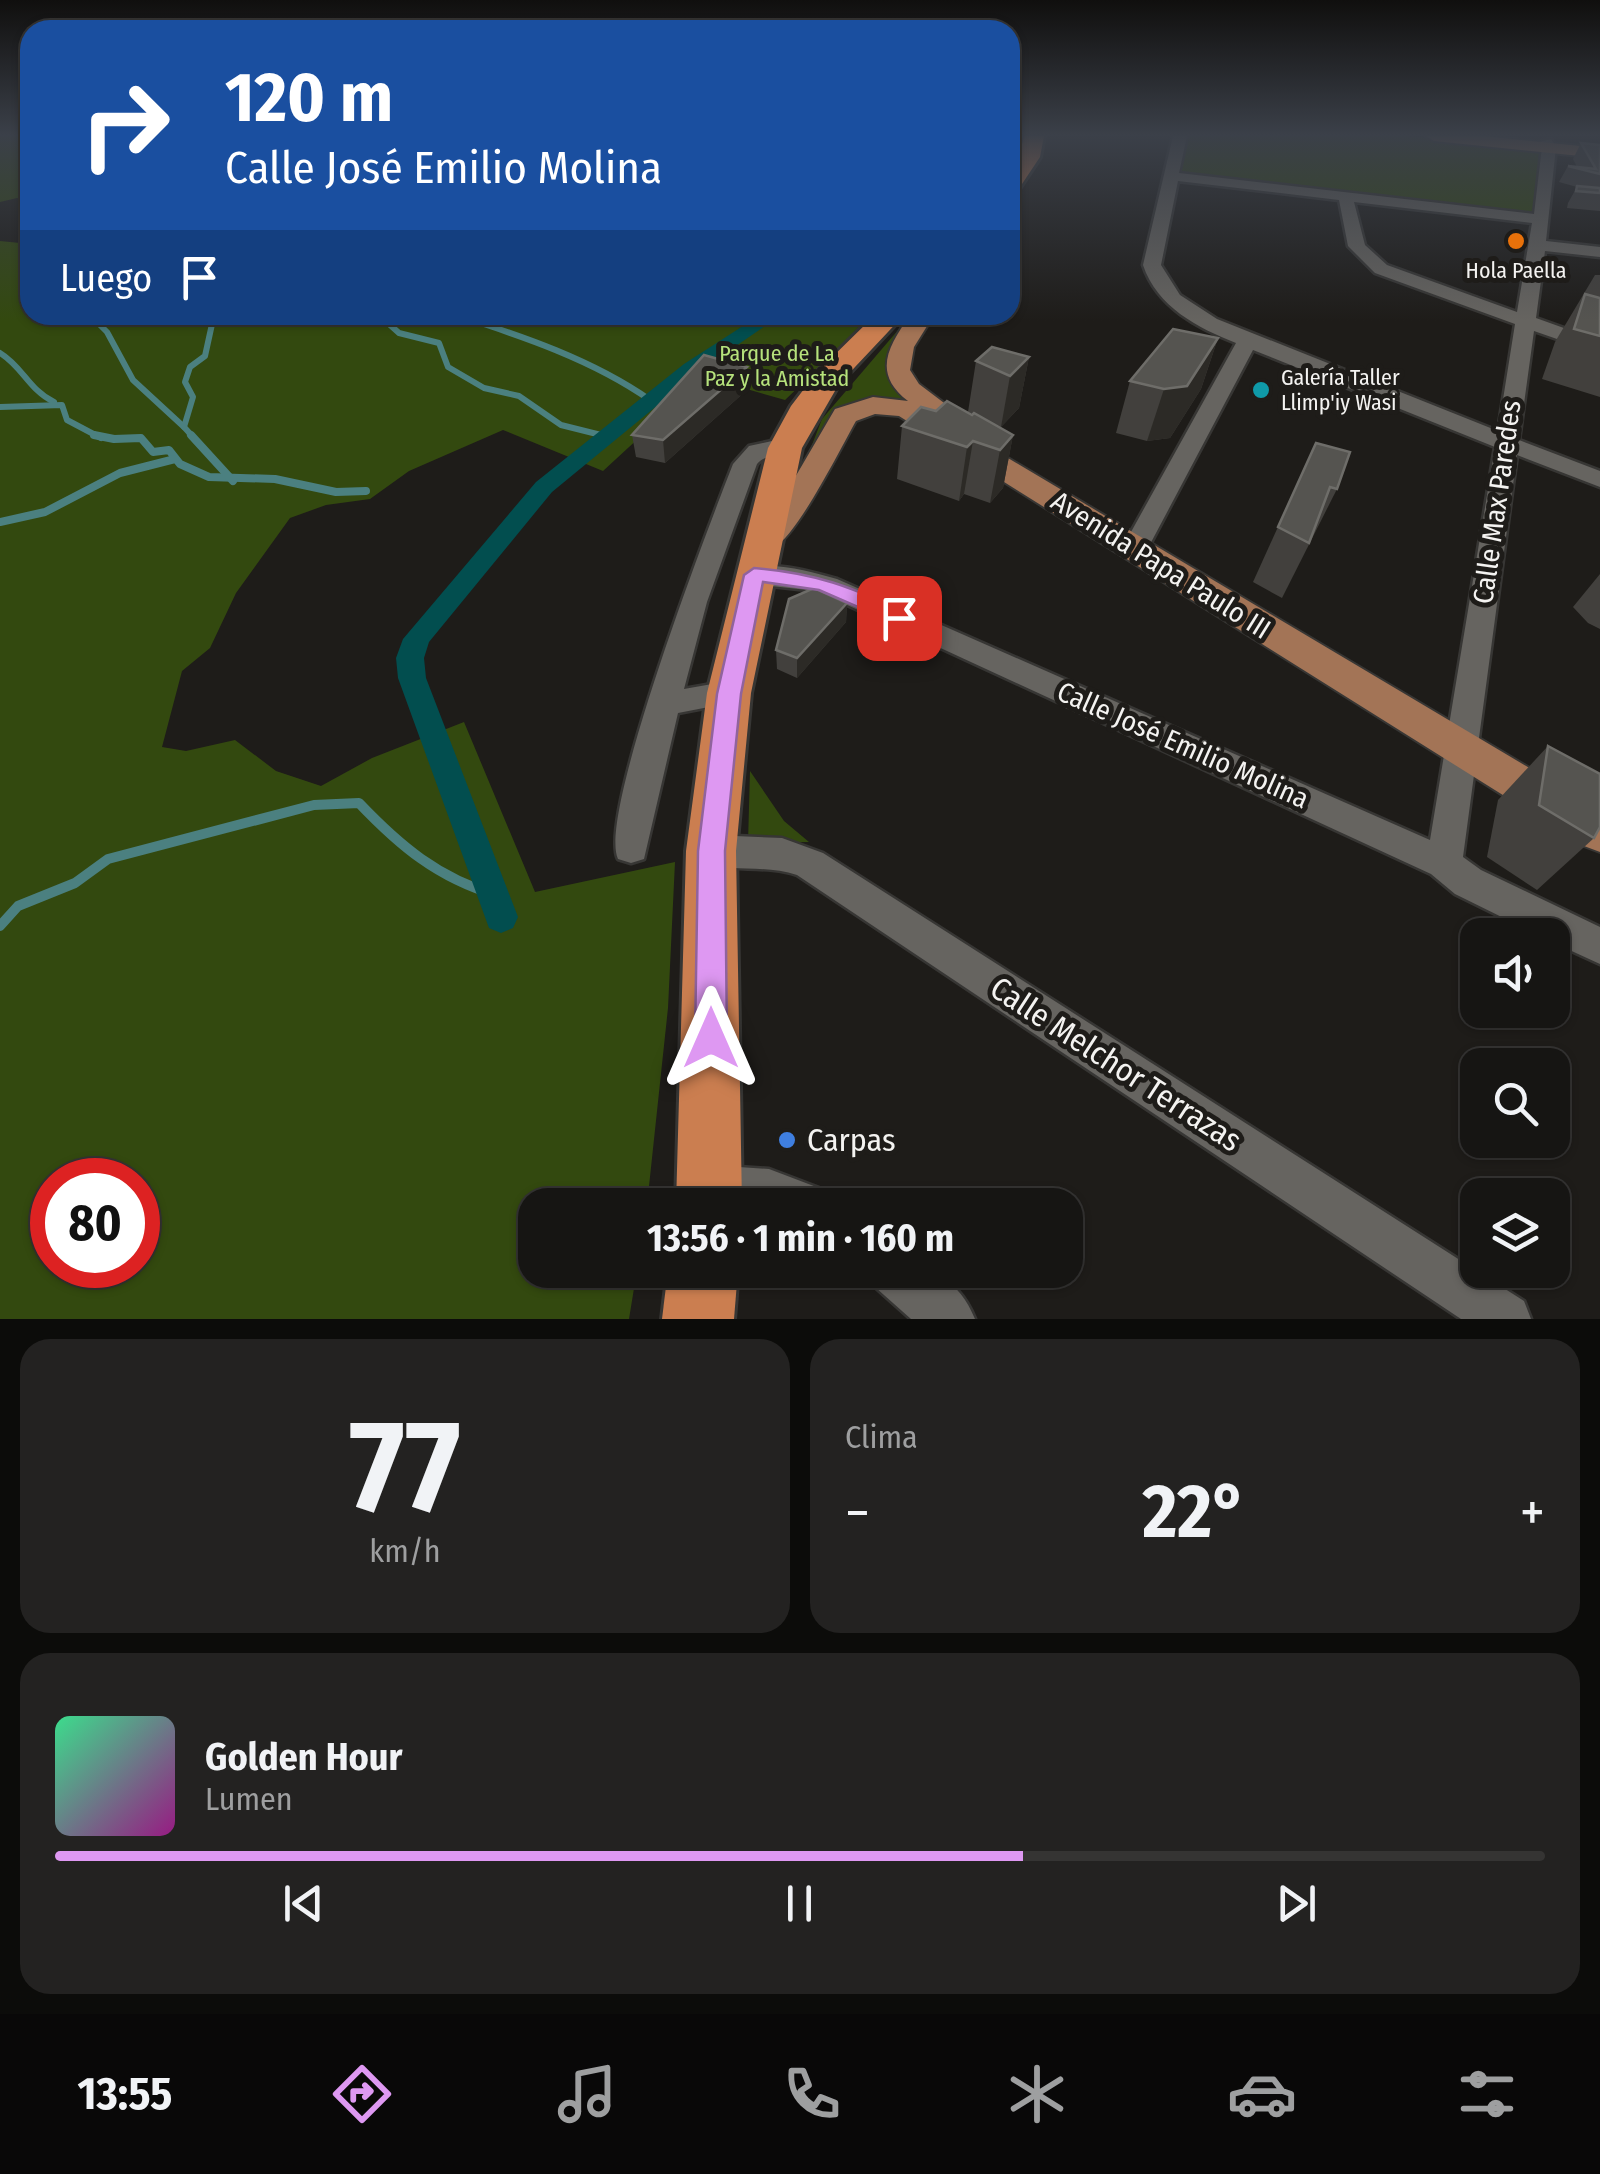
<!DOCTYPE html>
<html lang="es">
<head>
<meta charset="utf-8">
<style>
  :root { --surface:#161513; --page:#232221; --text:#f1f3f6; --muted:#9e9fa0; --line:#353433; --accent:#de98f2 }
  body { margin:0; font-family:"Fira Sans Condensed",sans-serif; background:var(--page); color:var(--text); height:100vh; display:flex; flex-direction:column; font-size:38px; white-space:nowrap }
  * { box-sizing:border-box; margin:0 }
  p { font-size:32px; color:var(--muted) }
  .icon { flex:none; width:55px; height:55px; fill:none; stroke:currentColor; stroke-width:2; stroke-linecap:round; stroke-linejoin:round }
  .map { position:relative; height:1319px; overflow:hidden }
  .side { display:flex; flex-direction:column; gap:20px; padding:20px; background:#0c0c0a; flex:1 }
  .side>* { flex:none }
  .banner { position:absolute; left:20px; top:20px; width:1000px; height:305px; border-radius:30px; box-shadow:0 2px 8px #0004,0 0 0 2px var(--line); background:#1a4fa0; color:#fff; overflow:hidden }
  .controls { position:absolute; left:1460px; top:918px; display:grid; gap:20px }
  .controls a { display:grid; place-items:center; width:110px; height:110px; border-radius:20px; background:var(--surface); box-shadow:0 2px 8px #0004,0 0 0 2px var(--line); font-size:50px }
  .speed { position:absolute; left:30px; top:1158px; display:flex; gap:20px; font-size:50px; font-weight:700; text-align:center }
  .speed>* { display:grid; place-content:center; width:130px; height:130px; border-radius:50%; background:var(--surface); box-shadow:0 2px 8px #0004,0 0 0 2px var(--line); line-height:1 }
  .speed .limit { border:15px solid #d22; background:#fff; color:#111 }
  .pin { position:absolute; display:grid; place-items:center; width:85px; height:85px; color:#fff; margin:-42px; border-radius:20px; box-shadow:0 5px 15px #0006 }
  .me { position:absolute; width:110px; margin:-55px; rotate:0deg; stroke-linejoin:round; filter:drop-shadow(0 0 8px #0008) }
  .turn { display:flex; align-items:center; gap:35px; height:210px; padding:0 40px; font-size:45px }
  .turn .icon { width:130px; height:130px; stroke-width:2.5 }
  .turn b { display:block; font-size:70px; line-height:85px }
  .then { display:flex; align-items:center; height:95px; padding:0 40px; background:#0003; gap:20px; font-size:38px }
  .big { font-size:75px; font-weight:700; line-height:1.1 }
  .side .card { flex:1; display:flex; flex-direction:column; justify-content:center; gap:15px; min-width:0; padding:0 35px; border-radius:30px; background:var(--page) }
  .side .dial { align-items:center; gap:0 }
  .dial b { font-size:130px; line-height:1 }
  .song { display:flex; align-items:center; gap:30px }
  .cover { width:120px; height:120px; border-radius:15px; background:linear-gradient(135deg,hsl(150 70% 55%),hsl(310 70% 35%)) }
  .played { height:10px; border-radius:5px; background:linear-gradient(90deg,var(--accent) 65%,var(--line) 65%) }
  .keys { display:flex; justify-content:space-around; direction:ltr }
  .heat { display:flex; justify-content:space-between; align-items:center; font-size:55px; direction:ltr }
  .side .tiles { flex:1; display:grid; gap:20px; grid-template-columns:1fr 1fr }
  .card:last-child { grid-column:span 2 }
  .trip { position:absolute; left:518px; top:1188px; width:565px; height:100px; border-radius:30px; background:var(--surface); box-shadow:0 2px 8px #0004,0 0 0 2px var(--line); font-weight:700; line-height:100px; text-align:center }
  .menu { display:flex; height:160px; justify-content:space-around; align-items:center; background:#090808; color:var(--muted) }
  .menu .icon { width:70px; height:70px }
  .menu .current { color:var(--accent) }
  .menu b { font-size:45px; color:var(--text) }
  .map>svg:first-child { display:block }
  .green { fill:#33490f; fill-rule:evenodd }
  .lines { fill:none; stroke-linecap:round; stroke-linejoin:round }
  .stream-far2 { stroke:#4b8080; stroke-width:6 }
  .stream-far1 { stroke:#4b8080; stroke-width:8 }
  .stream { stroke:#4b8080; stroke-width:10 }
  .canal { fill:#024e4f; fill-rule:evenodd }
  .minor-casing { stroke:#373634; stroke-width:5 }
  .major-casing { stroke:#373634; stroke-width:4 }
  .highway-casing { stroke:#373634; stroke-width:6 }
  .minor { fill:#666460; fill-rule:evenodd }
  .major { fill:#a37456; fill-rule:evenodd }
  .highway { fill:#cb7e50; fill-rule:evenodd }
  .wall { fill:#42403d }
  .shaded-wall { fill:#2c2a26 }
  .building { fill:#555450; stroke:#6e6d69; stroke-width:2.5 }
  .route { fill:#de98f2; stroke:#90639d; stroke-width:2.5 }
  .food-dot { fill:#e8710a; stroke:#1e1c19; stroke-width:4 }
  .culture-dot { fill:#0f9aa8; stroke:#1e1c19; stroke-width:4 }
  .shop-dot { fill:#3f7fe0; stroke:#1e1c19; stroke-width:4 }
  .labels { text-anchor:middle; dominant-baseline:central; stroke-width:10; stroke-linejoin:round; paint-order:stroke }
  .far-poi-label { font-size:22px; fill:#f4f3f1; stroke:#1e1c19 }
  .far-park-label { font-size:22px; fill:#b6e27c; stroke:#1e1c19 }
  .street-label { font-size:28px; fill:#f4f3f1; stroke:#1e1c19 }
  .near-street-label { font-size:32px; fill:#f4f3f1; stroke:#1e1c19 }
  .near-poi-label { font-size:32px; fill:#f4f3f1; stroke:#1e1c19; text-anchor:start }
</style>
</head>
<body>
<div class="map">
<svg width="1600" height="1319" viewBox="0 0 1600 1319">
  <rect width="100%" height="100%" fill="#1e1c19"/>
  <g class="green">
    <path d="M0,136H30V200L17,198L0,202Z"/>
    <path d="M1188,136H1407L1530,148L1543,153L1532,213L1527,215L1182,174L1178,169Z"/>
    <path d="M0,241L30,244V315H874L785,400L705,377L603,471L503,430L409,471L370,499L326,505L290,518L236,593L210,648L182,671L162,747L186,751L235,740L276,771L321,786L372,758L464,722L535,892L675,862L668,1008L647,1205H535V1270H637L629,1319H0ZM52,1180H138V1265H52Z"/>
    <path d="M911,315L885,365L895,386L924,414L869,402L796,486L822,419Z"/>
    <path d="M750,771L784,821L809,842L748,843Z"/>
  </g>
  <g class="lines">
    <g class="stream-far2">
      <path d="M90,315L107,332L133,380L184,427"/>
      <path d="M379,315L399,333L439,343L448,367L484,388L519,396L561,425L605,436"/>
      <path d="M456,315C522,336 593,360 650,400"/>
      <path d="M0,353C22,366 29,390 54,402"/>
      <path d="M0,407L62,405L67,420L101,438"/>
      <path d="M194,438L184,427L193,397L185,382L190,367L205,356L214,315"/>
    </g>
    <g class="stream-far1">
      <path d="M94,435L114,439L141,438L153,452L169,450L180,464L209,477L275,479L336,492L366,491"/>
      <path d="M191,435L233,481"/>
      <path d="M0,522L45,512L120,473L175,459"/>
    </g>
    <path class="stream" d="M0,926L18,906L75,883L108,859L314,805L359,803C400,846 438,878 496,895"/>
    <path class="canal" d="M760,315H781L698,372L552,492L429,642L424,658L426,678L518,917L513,928L501,933L489,928L398,678L396,658L403,639L536,482L684,364Z"/>
    <defs>
      <g id="minor">
        <path d="M1173,136H1187L1179,173L1534,214L1542,147L1539,142L1551,139L1556,147L1546,241L1600,247V257L1545,251L1536,318L1600,341V354L1534,331L1519,440L1600,471V487L1517,455L1463,857L1481,870L1600,927V964L1552,942V935H1538L1455,894L1431,874L817,591L754,584L744,581L740,575L744,569C774,561 808,571 837,579L1430,840L1495,447L1253,350L1147,550L1143,556H1125L1121,550L1236,343C1198,328 1157,307 1143,265ZM1178,181L1339,200L1348,246L1375,273L1515,324L1498,431L1217,319L1180,295L1161,265ZM1354,202L1532,223L1517,312L1387,265L1365,245Z"/>
        <path d="M772,441L793,443L797,448C787,461 769,450 757,464L707,602L684,689L729,681L740,685L745,693L740,701L678,713L644,859L631,863L618,859C597,815 710,523 733,464L749,446Z"/>
        <path d="M711,835L782,838L823,853L1524,1301L1531,1319H1461L797,875C765,864 730,873 698,862L693,851L698,840Z"/>
        <path d="M710,1165L769,1169L819,1188L826,1205H695L687,1188L694,1172Z"/>
        <path d="M867,1270C917,1270 953,1265 975,1319H911L875,1287Z"/>
      </g>
      <g id="major">
        <path d="M1426,136H1483L1600,148V158L1434,141Z"/>
        <path d="M910,315H934L914,347L910,370L919,384L956,412L944,420L1600,810V852L1584,846L899,416L875,414L856,421C839,451 800,531 773,549C766,554 757,551 749,549L745,542L787,491L835,409L873,397L908,401C872,373 888,347 910,315Z"/>
      </g>
      <g id="highway">
        <path d="M1024,136H1044L1040,157L1018,190L1010,191C1010,170 1020,157 1024,136Z"/>
        <path d="M875,315H904L839,384L802,448L751,693L736,851L742,1205H676L686,851L707,693L768,448L791,406L817,372Z"/>
        <path d="M668,1270H738L734,1319H662Z"/>
      </g>
    </defs>
    <use href="#minor" class="minor-casing"/>
    <use href="#major" class="major-casing"/>
    <use href="#highway" class="highway-casing"/>
    <use href="#minor" class="minor"/>
    <use href="#major" class="major"/>
    <use href="#highway" class="highway"/>
  </g>
  <g class="wall">
    <path d="M1581,143L1600,145V211L1567,208L1568,203L1577,187L1559,182L1568,166L1577,167L1573,159Z"/>
    <path d="M1595,275H1600V397L1542,379L1555,342Z"/>
    <path d="M1218,338L1201,389L1170,438L1147,441L1116,433L1130,381Z"/>
    <path d="M1029,357L1019,408L1001,427L992,423L1013,435L1003,488L990,503L964,494L959,501L897,479L902,426L936,411L972,415L973,414L968,412L976,361Z"/>
    <path d="M748,389L665,463L636,457L632,435Z"/>
    <path d="M1316,443L1337,489L1282,598L1253,582Z"/>
    <path d="M1600,574V629L1588,623L1573,607Z"/>
    <path d="M847,603L846,622L797,678L777,669L776,650Z"/>
    <path d="M1548,746L1594,838L1537,890L1487,857L1498,800Z"/>
  </g>
  <g class="shaded-wall">
    <path d="M1218,338L1201,389L1170,438L1147,441L1164,389Z"/>
    <path d="M1029,357L1019,408L1001,427L1010,376Z"/>
    <path d="M747,367L748,389L665,463L663,440Z"/>
    <path d="M1013,435L1003,488L990,503L1000,450Z"/>
    <path d="M973,441L964,494L959,501L967,447Z"/>
    <path d="M847,603L846,622L797,678V658Z"/>
  </g>
  <g class="building">
    <path d="M1581,143L1600,145V174L1568,166L1596,169Z"/>
    <path d="M1577,186L1600,188V193L1576,191Z"/>
    <path d="M1585,294L1600,298V336L1574,329Z"/>
    <path d="M1173,329L1218,338L1187,386L1164,389L1130,381Z"/>
    <path d="M992,347L1029,357L1010,376L976,361Z"/>
    <path d="M704,355L747,367L663,440L632,435Z"/>
    <path d="M947,401L972,415L974,413L1013,435L1000,450L973,441L967,447L902,426L921,407L936,411Z"/>
    <path d="M1316,443L1350,452L1337,489L1330,487L1309,543L1278,527Z"/>
    <path d="M814,588L847,603L797,658L776,650L789,599Z"/>
    <path d="M1548,746L1600,774V827L1594,838L1539,805Z"/>
  </g>
  <linearGradient id="sky" x2="0" y2="1"><stop stop-color="#100f0e"/><stop offset="0.42" stop-color="#3b4049"/><stop offset="1" stop-color="#3b4049" stop-opacity="0"/></linearGradient>
  <rect width="1600" height="321" fill="url(#sky)"/>
  <path class="route" d="M754,568C817,573 850,587 907,612L910,618L899,625L819,590L763,582L741,694L725,851L727,1038L722,1049L711,1054L700,1049L695,1038L698,851L717,694L744,575Z"/>
  <circle class="food-dot" cx="1516" cy="241" r="10"/>
  <circle class="culture-dot" cx="1261" cy="390" r="10"/>
  <circle class="shop-dot" cx="787" cy="1140" r="10"/>
  <g class="labels">
    <g class="far-poi-label">
      <text x="1516" y="270">Hola Paella</text>
      <text x="1281" y="377" text-anchor="start">Galería Taller<tspan x="1281" dy="25">Llimp'iy Wasi</tspan></text>
    </g>
    <g class="far-park-label">
      <text x="777" y="353">Parque de La<tspan x="777" dy="25">Paz y la Amistad</tspan></text>
    </g>
    <g class="street-label">
      <text transform="translate(1497 502) rotate(-82)">Calle Max Paredes</text>
      <text transform="translate(1161 565) rotate(32)">Avenida Papa Paulo III</text>
      <text transform="translate(1183 745) rotate(24)">Calle José Emilio Molina</text>
    </g>
    <g class="near-street-label">
      <text transform="translate(1116 1064) rotate(33)">Calle Melchor Terrazas</text>
    </g>
    <g class="near-poi-label">
      <text x="807" y="1140">Carpas</text>
    </g>
  </g>
</svg>
<div class="controls">
<a><svg class="icon" aria-label="sound" viewBox="0 0 24 24"><path d="M4 9h4l5-4v14l-5-4H4zM17 9q2 3 0 6"/></svg></a>
<a><svg class="icon" aria-label="search" viewBox="0 0 24 24"><circle cx="10" cy="10" r="6"/><path d="M15 15l6 6"/></svg></a>
<a><svg class="icon" aria-label="layers" viewBox="0 0 24 24"><path d="M12 4l9 5-9 5-9-5zM3 14l9 5 9-5"/></svg></a>
</div>
<div class="speed"><div class="limit">80</div></div>
<div class="pin" style="left:899px;top:618px;background:#d93025"><svg class="icon" aria-label="arrive" viewBox="0 0 24 24"><path d="M6 21V4h12l-3 4 3 4H6"/></svg></div>
<svg class="me" style="left:711px;top:1038px" viewBox="-20 -20 40 40"><path d="M0-17L14 15 0 8-14 15z" fill="#de98f2" stroke="#fff" stroke-width="4"/></svg>
<div class="trip">13:56 · 1 min · 160 m</div>
<div class="banner">
<div class="turn"><svg class="icon" aria-label="right" viewBox="0 0 24 24"><path d="M7 20v-9h11M14 6l5 5-5 5"/></svg><div><b>120 m</b>Calle José Emilio Molina</div></div>
<div class="then">Luego<svg class="icon" aria-label="arrive" viewBox="0 0 24 24"><path d="M6 21V4h12l-3 4 3 4H6"/></svg></div>
</div>
</div>
<section class="side">
<div class="tiles">
<div class="card dial"><b>77</b><p>km/h</p></div>
<div class="card"><p>Clima</p>
<div class="heat"><a>−</a><b class="big">22°</b><a>+</a></div>
</div>
<div class="card">
<div class="song"><i class="cover"></i><div><b>Golden Hour</b><p>Lumen</p></div></div>
<div class="played"></div>
<div class="keys"><svg class="icon" aria-label="previous" viewBox="0 0 24 24"><path d="M18 5L8 12l10 7zM5 5v14"/></svg><svg class="icon" aria-label="pause" viewBox="0 0 24 24"><path d="M8 5v14M16 5v14"/></svg><svg class="icon" aria-label="next" viewBox="0 0 24 24"><path d="M6 5l10 7-10 7zM19 5v14"/></svg></div>
</div>
</div>
</section>
<nav class="menu">
<b>13:55</b>
<svg class="icon current" aria-label="directions" viewBox="0 0 24 24"><path d="M12 3l9 9-9 9-9-9zM9 14v-3h6M13 9l2 2-2 2"/></svg>
<svg class="icon" aria-label="music" viewBox="0 0 24 24"><path d="M9 18V5l10-2v13"/><circle cx="6" cy="18" r="3"/><circle cx="16" cy="16" r="3"/></svg>
<svg class="icon" aria-label="phone" viewBox="0 0 24 24"><path d="M5 4h4l2 5-3 2q2 4 5 5l2-3 5 2v4C11 20 4 13 5 4z"/></svg>
<svg class="icon" aria-label="climate" viewBox="0 0 24 24"><path d="M12 3v18M4 7l16 10M4 17L20 7"/></svg>
<svg class="icon" aria-label="car" viewBox="0 0 24 24"><path d="M5 17H2v-5l4-1 3-4h7l3 4 3 1v5h-3M9 17h6M6 11h13"/><circle cx="7" cy="17" r="2"/><circle cx="17" cy="17" r="2"/></svg>
<svg class="icon" aria-label="filters" viewBox="0 0 24 24"><path d="M4 7h16M4 17h16"/><circle cx="9" cy="7" r="2"/><circle cx="15" cy="17" r="2"/></svg>
</nav>
</body>
</html>
